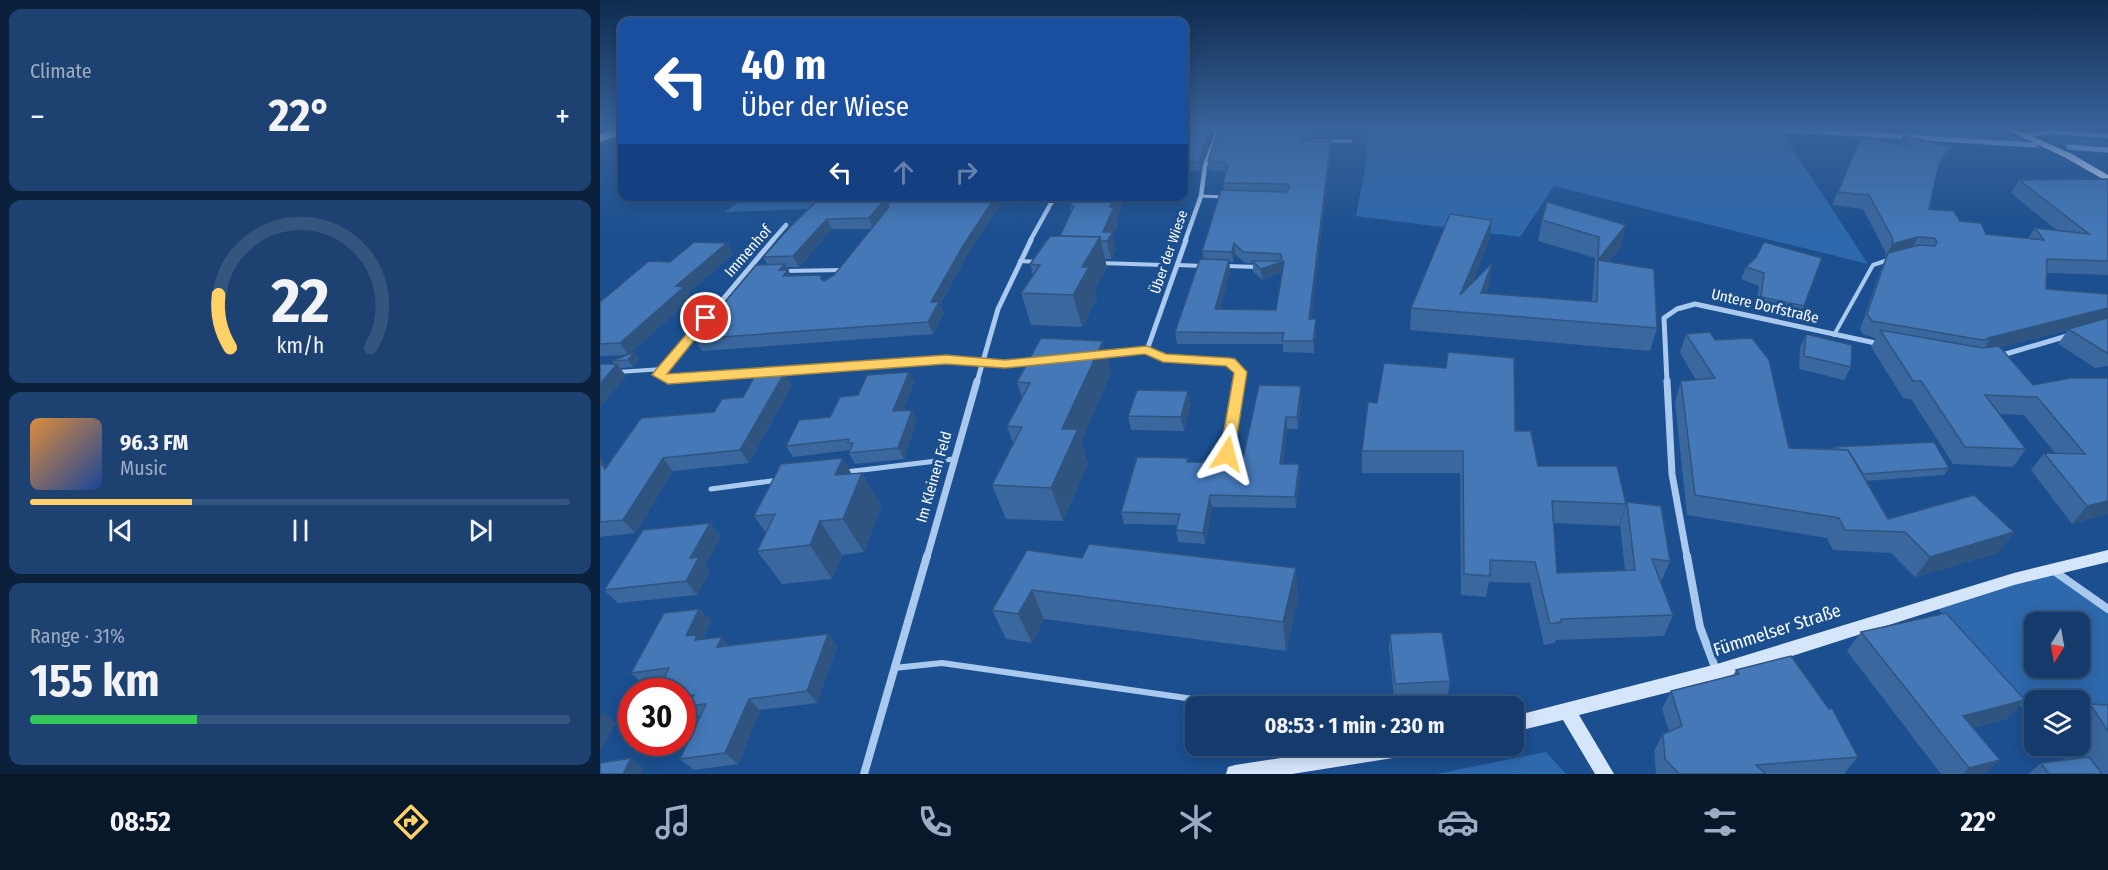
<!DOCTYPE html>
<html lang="en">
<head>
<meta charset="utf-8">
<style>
  :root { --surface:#143b6b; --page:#1d4271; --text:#f1f3f6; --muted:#9dadc1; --line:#33557e; --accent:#ffd166 }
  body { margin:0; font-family:"Fira Sans Condensed",sans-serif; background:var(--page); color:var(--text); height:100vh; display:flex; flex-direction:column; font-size:22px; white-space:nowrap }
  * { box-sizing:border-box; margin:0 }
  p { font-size:20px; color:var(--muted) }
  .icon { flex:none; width:33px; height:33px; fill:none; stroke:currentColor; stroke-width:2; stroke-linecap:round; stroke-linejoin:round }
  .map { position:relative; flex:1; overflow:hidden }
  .drawer { display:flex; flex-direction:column; gap:9px; padding:9px; background:#0b203b; width:600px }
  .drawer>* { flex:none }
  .guide { position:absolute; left:18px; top:18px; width:570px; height:183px; border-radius:12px; box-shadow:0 3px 15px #0003,0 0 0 2px var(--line); background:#1a4fa0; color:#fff; overflow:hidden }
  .needle { width:39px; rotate:191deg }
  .fabs { position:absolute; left:1424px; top:612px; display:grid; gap:12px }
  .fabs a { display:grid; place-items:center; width:66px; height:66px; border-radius:12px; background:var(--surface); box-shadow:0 3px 15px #0003,0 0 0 2px var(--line); font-size:30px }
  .speed { position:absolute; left:18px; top:678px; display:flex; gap:12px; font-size:30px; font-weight:700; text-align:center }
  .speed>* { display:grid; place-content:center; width:78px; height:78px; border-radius:50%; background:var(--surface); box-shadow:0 3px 15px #0003,0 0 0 2px var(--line); line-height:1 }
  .speed .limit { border:9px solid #d22; background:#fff; color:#111 }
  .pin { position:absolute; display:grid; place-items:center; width:51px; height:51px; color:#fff; margin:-26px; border:3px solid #fff; border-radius:50%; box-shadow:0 2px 6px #0007 }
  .me { position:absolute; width:66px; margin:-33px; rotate:9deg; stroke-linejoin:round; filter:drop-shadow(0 0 4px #0008) }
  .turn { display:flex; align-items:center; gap:21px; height:126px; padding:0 24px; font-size:27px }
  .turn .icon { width:78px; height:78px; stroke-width:2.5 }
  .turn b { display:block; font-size:42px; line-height:51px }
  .lanes { display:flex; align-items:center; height:57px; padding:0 24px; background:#0003; justify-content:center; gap:30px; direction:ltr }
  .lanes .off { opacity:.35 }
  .big { font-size:45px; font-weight:700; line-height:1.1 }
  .drawer .tile { flex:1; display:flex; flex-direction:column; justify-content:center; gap:9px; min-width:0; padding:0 21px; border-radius:12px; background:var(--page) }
  .drawer .dial { align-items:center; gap:0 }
  .dial svg { height:156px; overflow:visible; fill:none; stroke:var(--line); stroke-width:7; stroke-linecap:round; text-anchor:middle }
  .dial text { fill:var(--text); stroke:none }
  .song { display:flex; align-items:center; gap:18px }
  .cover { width:72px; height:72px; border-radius:9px; background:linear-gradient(135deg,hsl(30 70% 55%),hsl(220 70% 35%)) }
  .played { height:6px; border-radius:3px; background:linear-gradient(90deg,var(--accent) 30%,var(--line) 30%) }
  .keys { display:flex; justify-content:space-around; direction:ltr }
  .heat { display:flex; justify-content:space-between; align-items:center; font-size:33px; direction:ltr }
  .charge { height:9px; border-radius:4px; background:linear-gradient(90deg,#34c759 31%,var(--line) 0) }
  .trip { position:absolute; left:585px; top:696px; width:339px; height:60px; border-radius:12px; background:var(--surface); box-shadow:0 3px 15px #0003,0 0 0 2px var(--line); font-weight:700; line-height:60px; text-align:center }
  .dock { display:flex; height:96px; justify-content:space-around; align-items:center; background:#08182b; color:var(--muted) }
  .dock .icon { width:42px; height:42px }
  .dock .on { color:var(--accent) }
  .dock b { font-size:27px; color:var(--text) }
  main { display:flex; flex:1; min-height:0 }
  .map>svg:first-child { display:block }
  .green { fill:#2e69ad; fill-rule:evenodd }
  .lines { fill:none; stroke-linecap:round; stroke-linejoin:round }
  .stream { stroke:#9cc4f0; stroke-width:5 }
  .lane-far3 { stroke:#a9c9ee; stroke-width:3 }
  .lane-far2 { stroke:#a9c9ee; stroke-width:4 }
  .lane-far1 { stroke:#a9c9ee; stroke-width:5 }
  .lane { stroke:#a9c9ee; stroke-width:6 }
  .street-far3 { stroke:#a9c9ee; stroke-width:4.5 }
  .street-far2 { stroke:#a9c9ee; stroke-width:5 }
  .street-far1 { stroke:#a9c9ee; stroke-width:7 }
  .street { stroke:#a9c9ee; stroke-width:8 }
  .secondary { fill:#d6e6fa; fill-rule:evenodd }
  .highway { fill:#fff; fill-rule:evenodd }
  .wall { fill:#3a679d; fill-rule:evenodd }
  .shaded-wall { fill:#305480 }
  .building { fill:#4478b7; stroke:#305480; stroke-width:1.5 }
  .route { fill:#ffd166; stroke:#a68842; stroke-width:1.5 }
  .labels { text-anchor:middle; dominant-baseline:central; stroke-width:6; stroke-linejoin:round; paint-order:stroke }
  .far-street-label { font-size:14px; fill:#fff; stroke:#1b4f8f }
  .street-label { font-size:15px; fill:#fff; stroke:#1b4f8f }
  .near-street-label { font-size:18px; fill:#fff; stroke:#1b4f8f }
</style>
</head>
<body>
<main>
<section class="drawer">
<div class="tile"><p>Climate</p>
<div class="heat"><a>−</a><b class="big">22°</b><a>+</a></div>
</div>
<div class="tile dial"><svg viewBox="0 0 100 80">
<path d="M14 69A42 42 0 1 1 86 69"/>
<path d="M14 69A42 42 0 0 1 8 42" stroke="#ffd166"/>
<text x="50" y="56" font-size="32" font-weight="700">22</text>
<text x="50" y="72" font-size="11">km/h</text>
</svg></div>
<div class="tile">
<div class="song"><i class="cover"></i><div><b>96.3 FM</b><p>Music</p></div></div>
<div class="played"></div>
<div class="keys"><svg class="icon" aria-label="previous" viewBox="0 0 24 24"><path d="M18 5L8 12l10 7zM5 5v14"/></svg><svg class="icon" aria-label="pause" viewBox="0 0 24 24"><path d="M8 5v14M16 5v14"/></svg><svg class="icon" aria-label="next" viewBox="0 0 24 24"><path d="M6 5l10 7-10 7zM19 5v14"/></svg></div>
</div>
<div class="tile"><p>Range · 31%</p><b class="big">155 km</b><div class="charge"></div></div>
</section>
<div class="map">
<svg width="1508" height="774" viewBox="0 0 1508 774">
  <rect width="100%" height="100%" fill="#1b4f8f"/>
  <g class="green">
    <path d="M767,128H1395L1443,148L1181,131L1268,264L954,186L920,237L756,216L766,164Z"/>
    <path d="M1449,137L1508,141V153L1473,151Z"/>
    <path d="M145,197H224L209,209L125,212Z"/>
    <path d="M1451,569L1508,609V774H1478L1453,746H1479V700H1434V722L1333,603ZM1434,622H1479V668H1434Z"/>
    <path d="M946,752L966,774H836Z"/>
  </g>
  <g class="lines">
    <g class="stream">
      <path d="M1163,128L1435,145"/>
      <path d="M1469,147L1508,150"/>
    </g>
    <g class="lane-far3">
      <path d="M711,141H751"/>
      <path d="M601,196L624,197"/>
    </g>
    <g class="lane-far2">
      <path d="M420,261L438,262"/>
      <path d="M500,263L563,265"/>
      <path d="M578,265L603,266"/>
      <path d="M626,266L657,267"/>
      <path d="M185,271L243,270"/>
      <path d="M1234,335L1273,265L1288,260"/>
      <path d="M18,372L63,369"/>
    </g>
    <g class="lane-far1">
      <path d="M246,472L353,459"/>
      <path d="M111,489L178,480"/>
    </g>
    <path class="lane" d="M294,668L342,663L635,705"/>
    <g class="street-far3">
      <path d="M1426,135L1452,132L1508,136"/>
      <path d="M172,241L186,225"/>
      <path d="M430,241L455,196"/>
      <path d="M585,241L601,196L605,166L616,136V131L611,128"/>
    </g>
    <g class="street-far2">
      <path d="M173,240L59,375L68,380L346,359L405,364L435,361"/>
      <path d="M547,350L563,358L630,362L641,372L639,382"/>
      <path d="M499,355L547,350L586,240"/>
      <path d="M1399,356L1467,336"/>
      <path d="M377,382L398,309L431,240"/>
      <path d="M1067,382L1064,318L1077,309L1095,304L1280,344"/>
    </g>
    <g class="street-far1">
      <path d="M1067,381L1072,474L1087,557"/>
      <path d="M627,454L640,381"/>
      <path d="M327,557L377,381"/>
    </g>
    <g class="street">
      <path d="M1087,556L1100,627L1116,670"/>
      <path d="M1454,571L1508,609"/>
      <path d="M264,774L327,556"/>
    </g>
    <g class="secondary">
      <path d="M1403,128H1413L1472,154L1508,175V182L1466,158Z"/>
      <path d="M1508,550V562L1414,585L1117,680L979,715L1014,774H995L963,720L914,732V716L1117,664L1414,573Z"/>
      <path d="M759,746H821L818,752L812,755L692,774H626L628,767L635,765Z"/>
    </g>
    <path class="highway" d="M17,128H22V134L0,142V134Z"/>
  </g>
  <g class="wall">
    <path d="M618,128H724L715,137H707L708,141L731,151L711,319L716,330L714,353L683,352V344H577L575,332L604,259L602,251L624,190L623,183L626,175H625L624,171H609L608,161L620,134V128ZM635,254L645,263H653V271L662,280L682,272L676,310L620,309L630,271L629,262H633Z"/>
    <path d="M612,135L600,171L584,170V145Z"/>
    <path d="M1303,135L1344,159L1338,168L1329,209L1360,221L1386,234L1428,238L1435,228L1458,231L1411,193L1419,180L1508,179V275L1447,273L1446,289L1508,294V366L1495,368L1458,344L1468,330L1400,347L1433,385L1508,378V514L1472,524L1431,470L1444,453H1455L1424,415L1399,414L1426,449L1413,467L1353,464L1311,399L1303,398L1271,347L1276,338L1264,335L1260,329L1282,267L1286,257L1285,258L1286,253L1263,209L1232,205L1261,136L1299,144Z"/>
    <path d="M222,196L366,257L340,305L344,313L333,334L102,351L94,339L168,265L163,257ZM232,229H271L234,275L224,281L221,275L191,276L187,267H199Z"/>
    <path d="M476,196L517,218L518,225L513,236L516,250L511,259H505L507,268L495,289L497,298L482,327L431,325L421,293L433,275L430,264L460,236L471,212L470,206Z"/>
    <path d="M947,202L1021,247L1009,262L1057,328L1050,351L810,330L811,308L892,220L889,241L872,283L892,263L889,285L886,294L992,301L995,258L938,241L942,220Z"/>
    <path d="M127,243L133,254L88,293L92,298L29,354L34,352L39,359L33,367L20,368L26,376L0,407V364H14L12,361L27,355L0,356V302L70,262Z"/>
    <path d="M1222,258L1199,319L1156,309L1159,286L1141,279L1146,267Z"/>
    <path d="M1086,334L1189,448L1232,449L1234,447L1349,468L1344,475L1266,481L1288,519L1414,532L1398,553L1315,577L1291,553L1233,550L1227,538L1087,515L1075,402L1081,381L1096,380L1080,353Z"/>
    <path d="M1206,334L1251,367L1244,380L1199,369L1200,347Z"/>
    <path d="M511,373L481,442L488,463L463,521L406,519L392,485L413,443L407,426L422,398L417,382Z"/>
    <path d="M314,382L303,410L317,420L304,459L255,464L249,453L250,450L193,457L186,446L230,417L258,395Z"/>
    <path d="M192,385L149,463L73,471L35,533L0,537V457L5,465L4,466L6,468L143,397Z"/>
    <path d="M702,398L698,429H687L683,464L700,476L696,508L612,507L605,544L578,542L576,530L577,525L524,524L521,512L589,462L642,463Z"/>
    <path d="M591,404L584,431L531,430L528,416Z"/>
    <path d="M915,431L938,466L1026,504L1019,526L953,523L957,573L1025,571L1020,524L1027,502L1070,561L1061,582L1073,615L1064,636L956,640L955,643L944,645L930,583L889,582L886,597L861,595L860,473H762V451Z"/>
    <path d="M262,473L281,506L264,552L242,555L232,579L182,584L157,551L166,533L154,516L252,474Z"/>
    <path d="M110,523L121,537L105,564L110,570L97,595L18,603L4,590Z"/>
    <path d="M427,550L698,598L686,651L444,619L432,643L406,639L392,610Z"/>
    <path d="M99,609L111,621L102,639L130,645L237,646L217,703L160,710L138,764L94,770L80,759L100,717L90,708L82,709V692L62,683L44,685L31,673Z"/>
    <path d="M1261,632L1425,700L1406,719L1372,728L1400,760L1384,774H1341L1247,651Z"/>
    <path d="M790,634L850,681L848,694L794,697L789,647Z"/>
    <path d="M1136,670L1258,757L1244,774H1056L1054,751L1063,734L1069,731L1062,709L1071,691L1133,676Z"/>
    <path d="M1490,704L1508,705V772L1500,771L1502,774H1428L1441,763L1482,758L1474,746H1479V713Z"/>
  </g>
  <g class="shaded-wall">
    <path d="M610,128L612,135L600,171L599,162Z"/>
    <path d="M715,128H724L715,137Z"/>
    <path d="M707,135L708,144L702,141Z"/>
    <path d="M731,141V151L710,330L709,319Z"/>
    <path d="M1350,147L1344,159L1333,175L1339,163Z"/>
    <path d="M396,196H406L366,257L340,305L344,313L333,334L328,322L331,302L363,246Z"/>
    <path d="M515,196H527L517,218L518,225L513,236L516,250L511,259L507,241L503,232L510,207Z"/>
    <path d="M288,201L292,212L273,229L269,218L283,202Z"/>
    <path d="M227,219L232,229L199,267L193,256Z"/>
    <path d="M892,220L889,241L860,312V295Z"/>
    <path d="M1026,225L1021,247L998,276V260Z"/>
    <path d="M500,237L507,268L495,289L497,298L482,327L473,295L482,267Z"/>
    <path d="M1318,237L1311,251L1288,253L1286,257L1285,258L1292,244Z"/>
    <path d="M127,243L133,254L88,293L92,298L28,355L20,343L76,286Z"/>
    <path d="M634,243L635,254L633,262L632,252Z"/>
    <path d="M629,260L630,271L617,320L615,309Z"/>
    <path d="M684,261L685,271L662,280L661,269Z"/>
    <path d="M892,263L889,285L878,316L881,293Z"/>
    <path d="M185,264L194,281L189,287L179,270Z"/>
    <path d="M1508,308V319L1382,352L1390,339L1388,338Z"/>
    <path d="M716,319V330L714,353L713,341Z"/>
    <path d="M503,341L511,373L481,442L488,463L463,521L451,488L462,429Z"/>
    <path d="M34,352L39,359L33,367L28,360Z"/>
    <path d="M17,364L26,376L0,407V384Z"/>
    <path d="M185,372L192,385L149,463L140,450Z"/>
    <path d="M309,372L314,382L298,422L293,411Z"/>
    <path d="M701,386L702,398L698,429L697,417Z"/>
    <path d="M588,391L591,404L584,431L581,417Z"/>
    <path d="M312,410L317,420L304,459L298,448Z"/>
    <path d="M686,417L687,429L681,475L680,464Z"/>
    <path d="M0,457L5,465L4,466L12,475L0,468Z"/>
    <path d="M63,458L73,471L35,533L23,520Z"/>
    <path d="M243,458L257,484L262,473L281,506L264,552L243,519L235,475Z"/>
    <path d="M699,464L700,476L696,508L695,497Z"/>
    <path d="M610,495L612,507L605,544L603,533Z"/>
    <path d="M1508,501V514L1472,524L1487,506Z"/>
    <path d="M220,521L242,555L232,579L210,545Z"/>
    <path d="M110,523L121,537L105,564L110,570L97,595L86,581L90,558Z"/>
    <path d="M1414,532L1398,553L1315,577L1330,557Z"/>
    <path d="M696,568L698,598L686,651L683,622Z"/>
    <path d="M432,590L444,619L432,643L418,614Z"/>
    <path d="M99,609L111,621L99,644L86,636Z"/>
    <path d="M228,634L237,646L217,703L207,691Z"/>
    <path d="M122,637L133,649L117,647Z"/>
    <path d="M149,699L160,710L138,764L125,753Z"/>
    <path d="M1425,700L1406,719L1345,735L1363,716Z"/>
    <path d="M3,712L16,723L0,752V718Z"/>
    <path d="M31,758L44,769L41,774H23Z"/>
    <path d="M1400,760L1384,774H1363L1369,768Z"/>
  </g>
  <g class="building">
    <path d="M591,128H610L599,162L584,161V145Z"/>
    <path d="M617,134L707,135L702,141H731L709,319H716L713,341H682L684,333L575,332L600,259L629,260L615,309L676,310L684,261L661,269L652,261H679L682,259L681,254L643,252L634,243L632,252L602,251L621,190L686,192L690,187L687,184L623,183L628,165H624L625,162L608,161Z"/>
    <path d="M1303,135L1350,147L1339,163L1329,209L1354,211L1360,221L1381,223L1386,234L1444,240L1435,228L1489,234L1419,180L1508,179V261L1447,259L1446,289L1508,294V308L1388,338L1390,339L1382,340L1272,321L1267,314L1288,253L1319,245L1335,246L1337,242L1334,238L1318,237L1292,244L1293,239L1269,195L1238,192L1261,136L1313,147Z"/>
    <path d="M222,196H396L363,246L331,302H339L328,322L94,339L156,265L185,264L179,270H188L183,276L221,275V279L224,281L234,275L289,207L288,201L283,202L269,218L227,219L193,256L163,257L189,228Z"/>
    <path d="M476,196H515L510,207H514L503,232H513L507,241H501L500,237L460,236L474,206H470Z"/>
    <path d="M947,202L1026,225L998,260L999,237L942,220Z"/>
    <path d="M850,214L892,220L860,295L892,263L881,293L997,302L998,260L1054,269L1057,328L811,308Z"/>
    <path d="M450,236L500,237L482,267H489L473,295L421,293L440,265L430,264Z"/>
    <path d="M94,242L127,243L76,286L84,287L20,343L0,344V302L49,261L70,262Z"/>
    <path d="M1164,242L1222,258L1204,306L1161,297L1164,273L1146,267L1156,257Z"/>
    <path d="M1508,318V353H1507L1468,329Z"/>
    <path d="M1280,330L1383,348L1399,346L1433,385L1471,378H1508V501L1487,506L1444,453L1485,454L1437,397L1385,395L1426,449L1365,447L1321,381H1313Z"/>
    <path d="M1110,332L1115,340L1152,338L1169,360L1189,448L1248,450L1288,519L1374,495L1414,532L1330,557L1305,532L1245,530L1239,518L1095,495L1081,381L1115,378L1086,334Z"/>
    <path d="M1206,334L1252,345L1251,367L1204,356Z"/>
    <path d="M441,338L503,341L462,429H478L451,488L392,485L422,427L407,426L430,383L417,382Z"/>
    <path d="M34,352L28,360L12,361Z"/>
    <path d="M848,352L914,358L915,431H931L938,466H1017L1026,504L952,501L957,573L1035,570L1027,502L1061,506L1070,561L1052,559L1073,615L961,619V622L950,624L935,562L890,560V576L864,574L863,451H762L768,402L777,403L784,363L846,368Z"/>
    <path d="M0,364H17L0,384Z"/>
    <path d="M185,372L140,450L63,458L23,520L0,522V462L5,469L41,418L114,412L122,399L143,397L156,374Z"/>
    <path d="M309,372L293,411L312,410L298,448L249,453L253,443H248L249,439L186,446L199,420L230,417L240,397L258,395L267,375Z"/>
    <path d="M659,385L701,386L697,417H686L680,464H699L695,497L610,495L603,533L576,530L580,514L521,512L537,457L588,458L587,462L642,463Z"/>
    <path d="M537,390L588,391L581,417L528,416Z"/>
    <path d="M1334,442L1349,468L1263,474L1248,450L1235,449L1234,447Z"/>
    <path d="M243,458L235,475L262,473L243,519L220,521L210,545L157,551L175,514L154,516L181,464Z"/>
    <path d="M110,523L90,558L99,557L86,581L4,590L43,530Z"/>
    <path d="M489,544L696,568L683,622L432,590L418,614L392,610L427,550L482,558Z"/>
    <path d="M99,609L86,636L97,635L95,640L122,637L117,647L228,634L207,691L149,699L125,753L80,759L106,704L88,706L94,695L82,696V692H57L69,668L31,673L64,613Z"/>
    <path d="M1346,613L1425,700L1363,716L1400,760L1369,768L1261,632Z"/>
    <path d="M842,632L850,681L795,684L790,634Z"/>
    <path d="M1191,656L1229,709L1232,708L1258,757L1156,765L1166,774H1079L1065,759L1063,734L1082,726L1071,691L1139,674L1136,670Z"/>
    <path d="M1490,704L1508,705V731Z"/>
    <path d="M1489,757L1502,774H1449L1441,763Z"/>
    <path d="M31,758L23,774H0V763Z"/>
  </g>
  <linearGradient id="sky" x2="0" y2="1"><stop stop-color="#0f2b4f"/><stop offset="0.54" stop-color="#39639b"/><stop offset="1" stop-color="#39639b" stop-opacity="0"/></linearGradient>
  <rect width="1508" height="236" fill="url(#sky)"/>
  <path class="route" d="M106,314L112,318L67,374L346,355L405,360L547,346L566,354L630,358L635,359L647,372L634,454L632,458H622L620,454L634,373L626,366L563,362L545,354L405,368L346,364L68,384L52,375L54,372L102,316Z"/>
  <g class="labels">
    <g class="far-street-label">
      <text transform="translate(569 252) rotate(-71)">Über der Wiese</text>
    </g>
    <g class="street-label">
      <text transform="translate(148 251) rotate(-49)">Immenhof</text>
      <text transform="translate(1165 306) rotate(13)">Untere Dorfstraße</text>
      <text transform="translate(334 477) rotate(-74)">Im Kleinen Feld</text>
    </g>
    <g class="near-street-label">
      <text transform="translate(1177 630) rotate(-18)">Fümmelser Straße</text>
    </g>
  </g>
</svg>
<div class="fabs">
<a><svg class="needle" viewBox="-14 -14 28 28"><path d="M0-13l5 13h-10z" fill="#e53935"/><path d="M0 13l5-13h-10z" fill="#9dadc1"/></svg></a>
<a><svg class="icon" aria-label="layers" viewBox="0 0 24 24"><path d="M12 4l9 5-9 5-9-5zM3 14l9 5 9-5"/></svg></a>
</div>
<div class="speed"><div class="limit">30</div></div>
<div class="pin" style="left:106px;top:318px;background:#d93025"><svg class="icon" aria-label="arrive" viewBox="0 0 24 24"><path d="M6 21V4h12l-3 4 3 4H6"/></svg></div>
<svg class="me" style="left:627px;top:454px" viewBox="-20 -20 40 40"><path d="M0-17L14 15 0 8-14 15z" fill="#ffd166" stroke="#fff" stroke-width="4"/></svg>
<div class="trip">08:53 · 1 min · 230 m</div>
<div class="guide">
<div class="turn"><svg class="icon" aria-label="left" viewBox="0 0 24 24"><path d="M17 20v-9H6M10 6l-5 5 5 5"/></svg><div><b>40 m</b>Über der Wiese</div></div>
<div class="lanes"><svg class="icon" aria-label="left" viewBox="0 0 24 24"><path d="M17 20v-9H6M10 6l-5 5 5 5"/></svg><svg class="icon off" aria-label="ahead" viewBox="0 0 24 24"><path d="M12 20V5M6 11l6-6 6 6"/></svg><svg class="icon off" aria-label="right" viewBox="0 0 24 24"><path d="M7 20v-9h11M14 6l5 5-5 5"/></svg></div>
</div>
</div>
</main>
<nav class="dock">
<b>08:52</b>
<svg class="icon on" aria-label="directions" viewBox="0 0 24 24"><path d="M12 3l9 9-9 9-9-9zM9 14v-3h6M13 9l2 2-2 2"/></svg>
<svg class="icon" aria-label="music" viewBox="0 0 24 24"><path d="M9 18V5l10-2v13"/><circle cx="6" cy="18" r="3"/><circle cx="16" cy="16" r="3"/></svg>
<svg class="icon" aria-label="phone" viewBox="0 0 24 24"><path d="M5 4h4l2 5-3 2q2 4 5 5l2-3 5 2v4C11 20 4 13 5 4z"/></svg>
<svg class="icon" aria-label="climate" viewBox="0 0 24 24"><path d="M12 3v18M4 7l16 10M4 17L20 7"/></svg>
<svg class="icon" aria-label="car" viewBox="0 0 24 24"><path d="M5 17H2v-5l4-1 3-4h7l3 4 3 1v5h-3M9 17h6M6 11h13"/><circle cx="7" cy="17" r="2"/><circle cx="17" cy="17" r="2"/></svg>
<svg class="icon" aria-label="filters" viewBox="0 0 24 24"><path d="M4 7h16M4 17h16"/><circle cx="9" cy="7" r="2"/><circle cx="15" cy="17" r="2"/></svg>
<b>22°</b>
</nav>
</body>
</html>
